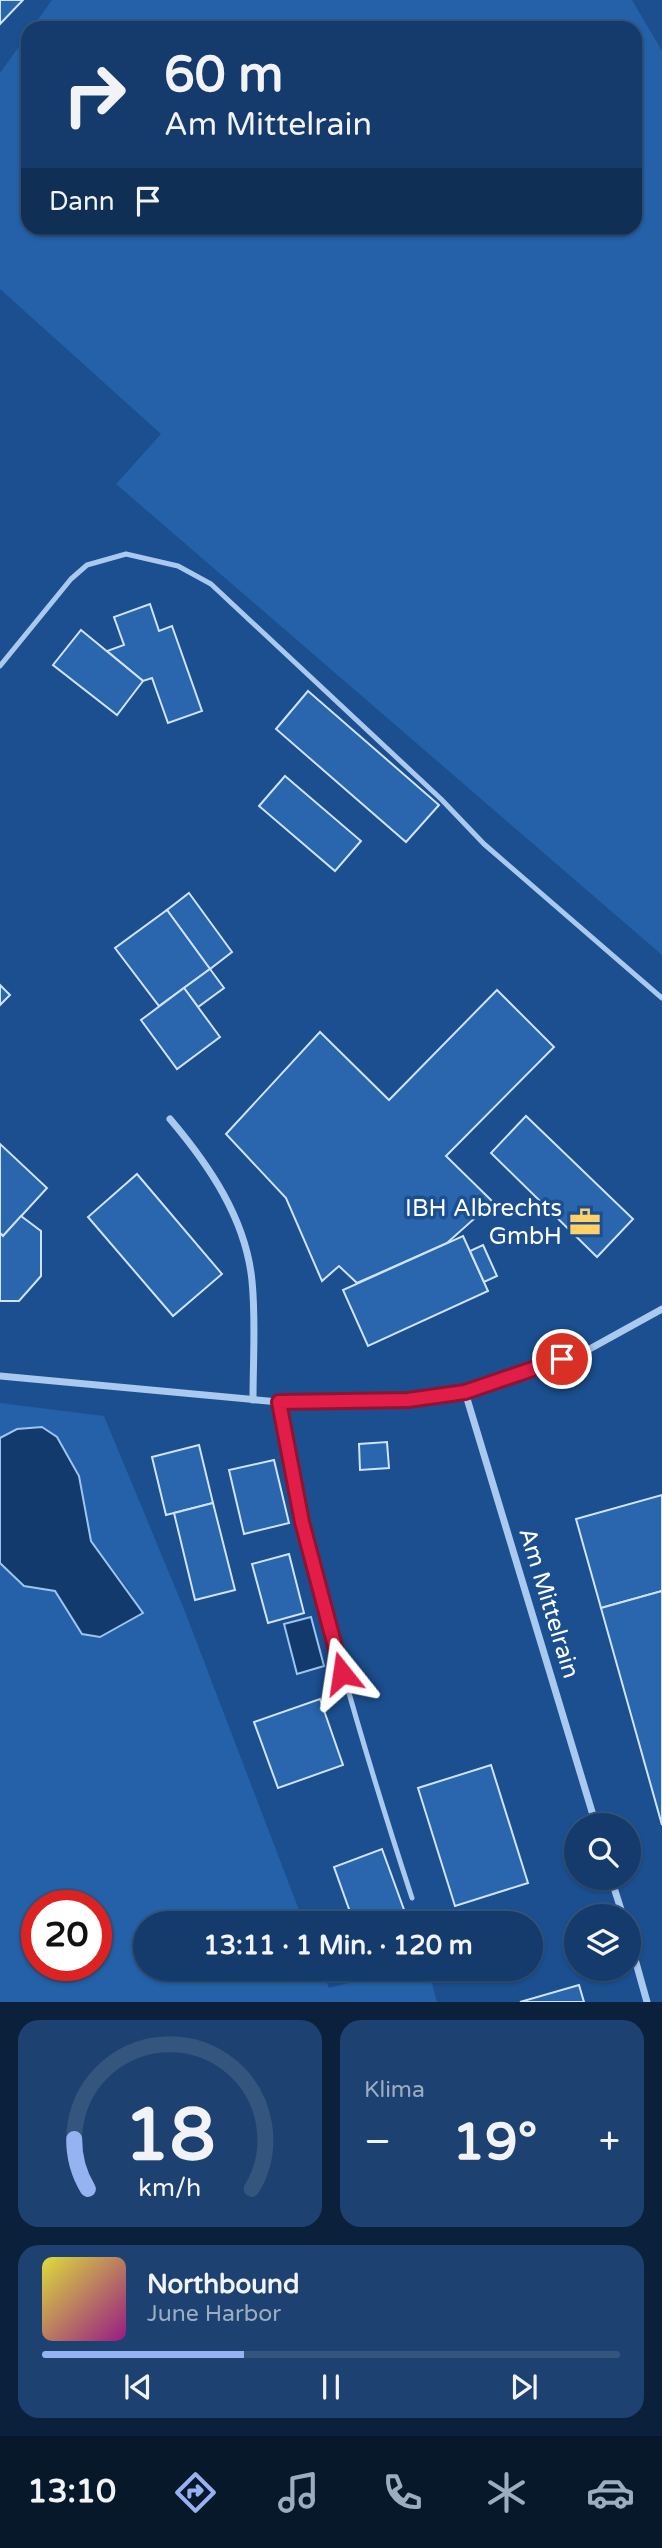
<!DOCTYPE html>
<html lang="de">
<head>
<meta charset="utf-8">
<style>
  :root { --surface:#143b6b; --page:#1d4271; --text:#f1f3f6; --muted:#9dadc1; --line:#33557e; --accent:#95b2f1 }
  body { margin:0; font-family:"Varela Round",sans-serif; background:var(--page); color:var(--text); height:100vh; display:flex; flex-direction:column; font-size:26px; white-space:nowrap }
  * { box-sizing:border-box; margin:0 }
  p { font-size:23px; color:var(--muted) }
  .icon { flex:none; width:38px; height:38px; fill:none; stroke:currentColor; stroke-width:2; stroke-linecap:round; stroke-linejoin:round }
  .map { position:relative; height:2002px; overflow:hidden }
  .side { display:flex; flex-direction:column; gap:18px; padding:18px; background:#0b203b; flex:1 }
  .side>* { flex:none }
  .hud { position:absolute; left:21px; top:21px; width:621px; height:214px; border-radius:21px; box-shadow:0 2px 5px #0004,0 0 0 2px var(--line); background:#143b6b; color:var(--text); overflow:hidden }
  .fabs { position:absolute; left:564px; top:1813px; display:grid; gap:14px }
  .fabs a { display:grid; place-items:center; width:77px; height:77px; border-radius:50%; background:var(--surface); box-shadow:0 2px 5px #0004,0 0 0 2px var(--line); font-size:35px }
  .speed { position:absolute; left:21px; top:1890px; display:flex; gap:14px; font-size:35px; font-weight:700; text-align:center }
  .speed>* { display:grid; place-content:center; width:91px; height:91px; border-radius:50%; background:var(--surface); box-shadow:0 2px 5px #0004,0 0 0 2px var(--line); line-height:1 }
  .speed .limit { border:10px solid #d22; background:#fff; color:#111 }
  .pin { position:absolute; display:grid; place-items:center; width:60px; height:60px; color:#fff; margin:-30px; border:4px solid #fff; border-radius:50%; box-shadow:0 2px 7px #0007 }
  .me { position:absolute; width:77px; margin:-38px; rotate:345deg; stroke-linejoin:round; filter:drop-shadow(0 0 5px #0008) }
  .turn { display:flex; align-items:center; gap:24px; height:147px; padding:0 28px; font-size:32px }
  .turn .icon { width:91px; height:91px; stroke-width:2.5 }
  .turn b { display:block; font-size:49px; line-height:60px }
  .then { display:flex; align-items:center; height:66px; padding:0 28px; background:#0003; gap:14px; font-size:26px }
  .big { font-size:52px; font-weight:700; line-height:1.1 }
  .side .card { flex:1; display:flex; flex-direction:column; justify-content:center; gap:10px; min-width:0; padding:0 24px; border-radius:21px; background:var(--page) }
  .side .dial { align-items:center; gap:0 }
  .dial svg { height:182px; overflow:visible; fill:none; stroke:var(--line); stroke-width:7; stroke-linecap:round; text-anchor:middle }
  .dial text { fill:var(--text); stroke:none }
  .song { display:flex; align-items:center; gap:21px }
  .cover { width:84px; height:84px; border-radius:10px; background:linear-gradient(135deg,hsl(60 70% 55%),hsl(310 70% 35%)) }
  .played { height:7px; border-radius:4px; background:linear-gradient(90deg,var(--accent) 35%,var(--line) 35%) }
  .keys { display:flex; justify-content:space-around; direction:ltr }
  .heat { display:flex; justify-content:space-between; align-items:center; font-size:38px; direction:ltr }
  .side .tiles { flex:1; display:grid; gap:18px; grid-template-columns:1fr 1fr }
  .card:last-child { grid-column:span 2 }
  .trip { position:absolute; left:133px; top:1911px; width:410px; height:70px; border-radius:35px; background:var(--surface); box-shadow:0 2px 5px #0004,0 0 0 2px var(--line); font-weight:700; line-height:70px; text-align:center }
  .menu { display:flex; height:112px; justify-content:space-around; align-items:center; background:#08182b; color:var(--muted) }
  .menu .icon { width:49px; height:49px }
  .menu .on { color:var(--accent) }
  .menu b { font-size:32px; color:var(--text) }
  .map>svg:first-child { display:block }
  .green { fill:#2461a8; fill-rule:evenodd }
  .water { fill:#123a6d; stroke:#9cc4f0; stroke-width:2 }
  .building { fill:#2a66ad; stroke:#cfe3fa; stroke-width:2 }
  .lines { fill:none; stroke-linecap:round; stroke-linejoin:round }
  .service { stroke:#a9c9ee; stroke-width:5 }
  .minor { stroke:#a9c9ee; stroke-width:7 }
  .route-casing { stroke:#92132f; stroke-width:18 }
  .route { stroke:#e11d48; stroke-width:12 }
  .labels { text-anchor:middle; dominant-baseline:central; stroke-width:7; stroke-linejoin:round; paint-order:stroke }
  .poi-label { font-size:24px; fill:#fff; stroke:#1b4f8f; text-anchor:end }
  .street-label { font-size:24px; fill:#fff; stroke:#1b4f8f }
</style>
</head>
<body>
<div class="map">
<svg width="662" height="2002" viewBox="0 0 662 2002">
  <rect width="100%" height="100%" fill="#1b4f8f"/>
  <g class="green">
    <path d="M52,0H632L662,51V955L116,484L161,434L0,289V73L28,34V228H635V28H32Z"/>
    <path d="M0,1403L104,1416L184,1609L304,1923H145V1969H321L329,1988L403,1969H428L437,2002H0V1563L24,1586L55,1591L68,1609L100,1637L142,1613L127,1587L91,1541L79,1476L17,1429L0,1438ZM37,1906H96V1965H37Z"/>
  </g>
  <g class="water">
    <path d="M42,1427L57,1437L79,1476L91,1541L143,1613L100,1637L82,1634L55,1591L24,1586L0,1563V1438L17,1429Z"/>
    <path d="M311,1617L324,1666L297,1674L284,1624Z"/>
  </g>
  <g class="building">
    <path d="M0,0H23L0,24Z"/>
    <path d="M150,604L159,631L172,626L202,711L168,723L152,678L143,681L107,651L124,645L114,617Z"/>
    <path d="M81,630L143,681L117,715L53,665Z"/>
    <path d="M308,691L439,805L406,842L276,729Z"/>
    <path d="M285,776L361,841L335,871L259,806Z"/>
    <path d="M189,893L232,952L210,969L167,910Z"/>
    <path d="M167,910L210,969L159,1006L115,948Z"/>
    <path d="M210,969L224,988L198,1007L184,988Z"/>
    <path d="M0,985L10,995L0,1005Z"/>
    <path d="M184,988L220,1037L177,1069L141,1020Z"/>
    <path d="M497,990L554,1047L446,1156L493,1202L447,1243L357,1283L339,1266L322,1281L286,1198L226,1134L320,1032L389,1100Z"/>
    <path d="M526,1116L633,1219L597,1257L491,1153Z"/>
    <path d="M0,1144L47,1188L3,1236L0,1233Z"/>
    <path d="M137,1174L222,1274L173,1316L88,1217Z"/>
    <path d="M21,1216L41,1231V1276L19,1301H0V1233L3,1236Z"/>
    <path d="M463,1236L488,1291L368,1346L343,1290Z"/>
    <path d="M483,1245L497,1276L484,1282L470,1251Z"/>
    <path d="M387,1442L389,1468L360,1470L359,1444Z"/>
    <path d="M199,1445L213,1503L166,1515L152,1457Z"/>
    <path d="M274,1460L289,1523L244,1534L229,1470Z"/>
    <path d="M662,1495V1591L601,1608L576,1519Z"/>
    <path d="M213,1503L235,1590L195,1600L174,1513Z"/>
    <path d="M289,1554L304,1613L268,1623L252,1564Z"/>
    <path d="M662,1591V1825L601,1608Z"/>
    <path d="M320,1699L343,1765L278,1788L254,1722Z"/>
    <path d="M491,1765L528,1883L455,1906L418,1788Z"/>
    <path d="M382,1849L407,1918L394,1923H354L334,1867Z"/>
    <path d="M579,1985L584,2002H520Z"/>
  </g>
  <g class="lines">
    <g class="service">
      <path d="M0,666L71,579L87,565L126,554L178,566L211,584L441,799L484,844L662,998"/>
      <path d="M279,1402C312,1573 358,1733 412,1898"/>
    </g>
    <g class="minor">
      <path d="M170,1119C209,1165 246,1219 252,1281C256,1320 253,1360 253,1400"/>
      <path d="M0,1376L279,1402L408,1400L465,1392L586,1351L662,1309"/>
      <path d="M465,1392L596,1825"/>
      <path d="M611,1878L623,1916"/>
      <path d="M628,1934L647,2002"/>
    </g>
  </g>
  <g class="lines">
    <defs>
      <path id="route" d="M342,1673L302,1522L279,1402L408,1400L465,1392L562,1359"/>
    </defs>
    <use href="#route" class="route-casing"/>
    <use href="#route" class="route"/>
  </g>
  <defs>
    <symbol id="office-bare" viewBox="-9 -9 18 18"><path d="M-6-3h4V-5.5h4V-3h4V5H-6ZM-1-4.5V-3h2v-1.5ZM-6 0V1H6V0Z" fill="#ffd166" stroke="#1b4f8f" stroke-width="2.5" paint-order="stroke"/></symbol>
  </defs>
  <g fill-rule="evenodd">
    <use href="#office-bare" x="563" y="1200" width="44" height="44"/>
  </g>
  <g class="labels">
    <g class="poi-label">
      <text x="562" y="1208">IBH Albrechts<tspan x="562" dy="28">GmbH</tspan></text>
    </g>
    <g class="street-label">
      <text transform="translate(549 1603) rotate(73)">Am Mittelrain</text>
    </g>
  </g>
</svg>
<div class="fabs">
<a><svg class="icon" aria-label="search" viewBox="0 0 24 24"><circle cx="10" cy="10" r="6"/><path d="M15 15l6 6"/></svg></a>
<a><svg class="icon" aria-label="layers" viewBox="0 0 24 24"><path d="M12 4l9 5-9 5-9-5zM3 14l9 5 9-5"/></svg></a>
</div>
<div class="speed"><div class="limit">20</div></div>
<div class="pin" style="left:562px;top:1359px;background:#d93025"><svg class="icon" aria-label="arrive" viewBox="0 0 24 24"><path d="M6 21V4h12l-3 4 3 4H6"/></svg></div>
<svg class="me" style="left:342px;top:1673px" viewBox="-20 -20 40 40"><path d="M0-17L14 15 0 8-14 15z" fill="#e11d48" stroke="#fff" stroke-width="4"/></svg>
<div class="trip">13:11 · 1 Min. · 120 m</div>
<div class="hud">
<div class="turn"><svg class="icon" aria-label="right" viewBox="0 0 24 24"><path d="M7 20v-9h11M14 6l5 5-5 5"/></svg><div><b>60 m</b>Am Mittelrain</div></div>
<div class="then">Dann<svg class="icon" aria-label="arrive" viewBox="0 0 24 24"><path d="M6 21V4h12l-3 4 3 4H6"/></svg></div>
</div>
</div>
<section class="side">
<div class="tiles">
<div class="card dial"><svg viewBox="0 0 100 80">
<path d="M14 69A42 42 0 1 1 86 69"/>
<path d="M14 69A42 42 0 0 1 8 47" stroke="#95b2f1"/>
<text x="50" y="56" font-size="32" font-weight="700">18</text>
<text x="50" y="72" font-size="11">km/h</text>
</svg></div>
<div class="card"><p>Klima</p>
<div class="heat"><a>−</a><b class="big">19°</b><a>+</a></div>
</div>
<div class="card">
<div class="song"><i class="cover"></i><div><b>Northbound</b><p>June Harbor</p></div></div>
<div class="played"></div>
<div class="keys"><svg class="icon" aria-label="previous" viewBox="0 0 24 24"><path d="M18 5L8 12l10 7zM5 5v14"/></svg><svg class="icon" aria-label="pause" viewBox="0 0 24 24"><path d="M8 5v14M16 5v14"/></svg><svg class="icon" aria-label="next" viewBox="0 0 24 24"><path d="M6 5l10 7-10 7zM19 5v14"/></svg></div>
</div>
</div>
</section>
<nav class="menu">
<b>13:10</b>
<svg class="icon on" aria-label="directions" viewBox="0 0 24 24"><path d="M12 3l9 9-9 9-9-9zM9 14v-3h6M13 9l2 2-2 2"/></svg>
<svg class="icon" aria-label="music" viewBox="0 0 24 24"><path d="M9 18V5l10-2v13"/><circle cx="6" cy="18" r="3"/><circle cx="16" cy="16" r="3"/></svg>
<svg class="icon" aria-label="phone" viewBox="0 0 24 24"><path d="M5 4h4l2 5-3 2q2 4 5 5l2-3 5 2v4C11 20 4 13 5 4z"/></svg>
<svg class="icon" aria-label="climate" viewBox="0 0 24 24"><path d="M12 3v18M4 7l16 10M4 17L20 7"/></svg>
<svg class="icon" aria-label="car" viewBox="0 0 24 24"><path d="M5 17H2v-5l4-1 3-4h7l3 4 3 1v5h-3M9 17h6M6 11h13"/><circle cx="7" cy="17" r="2"/><circle cx="17" cy="17" r="2"/></svg>
</nav>
</body>
</html>
